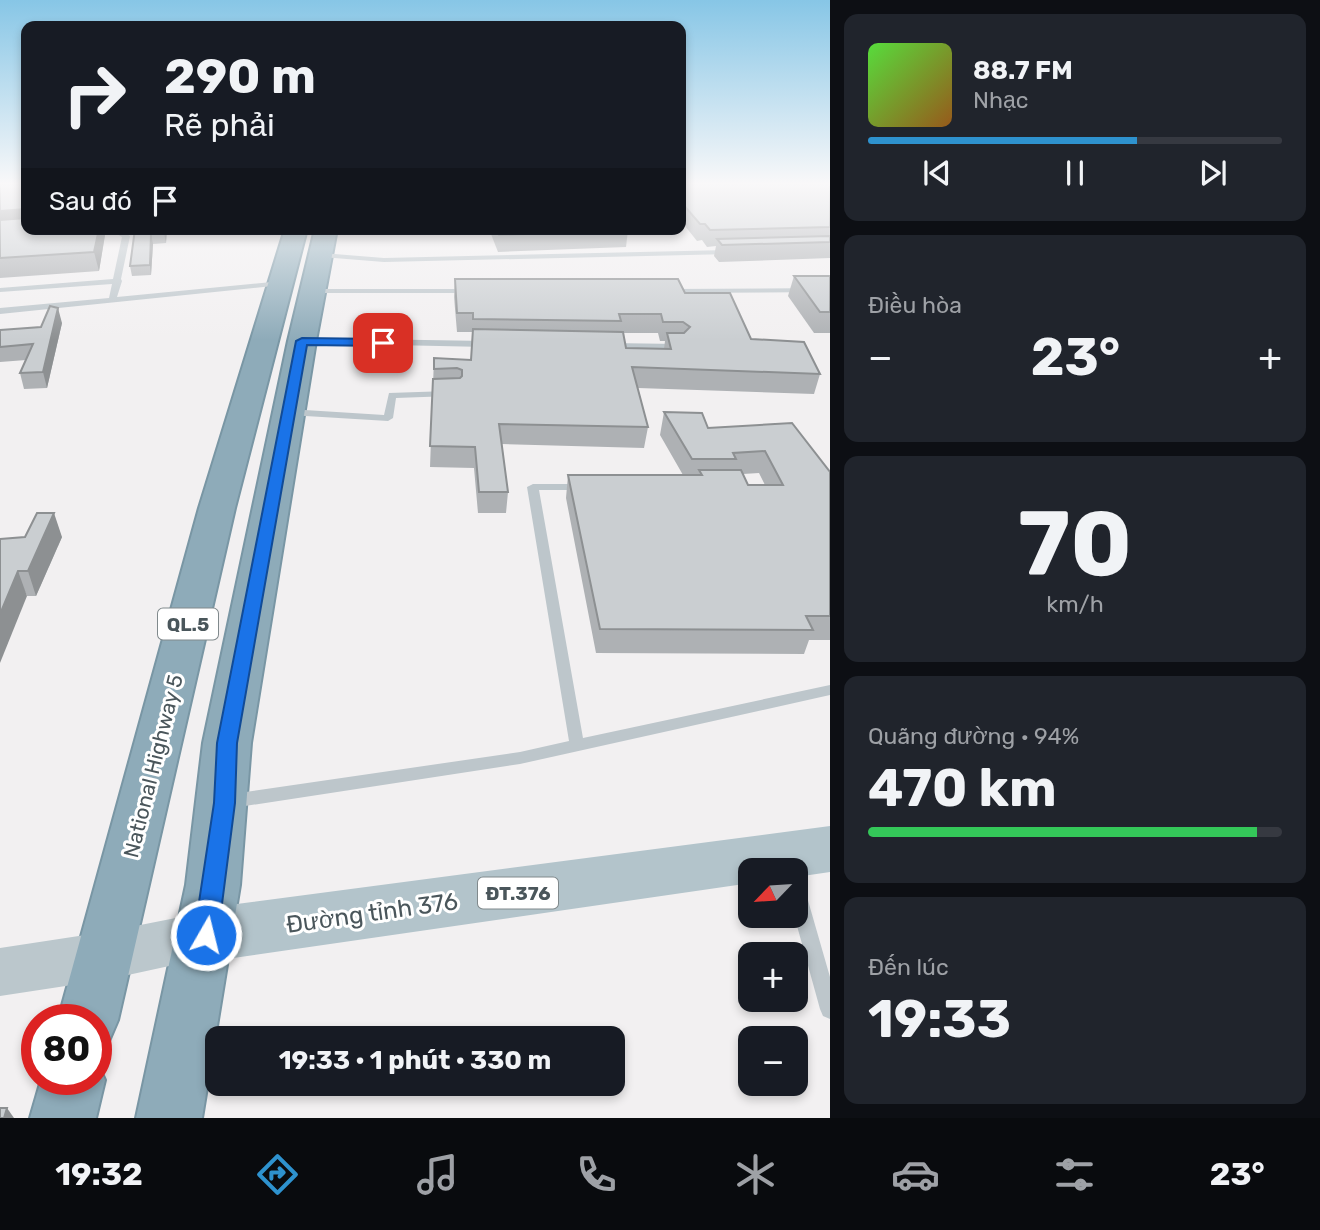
<!DOCTYPE html>
<html lang="vi">
<head>
<meta charset="utf-8">
<style>
  :root { --surface:#171b24; --page:#20242c; --text:#f1f3f6; --muted:#9ea1a6; --line:#363941; --accent:#2e92ce }
  body { margin:0; font-family:Rubik,sans-serif; background:var(--page); color:var(--text); height:100vh; display:flex; flex-direction:column; font-size:26px; white-space:nowrap }
  * { box-sizing:border-box; margin:0 }
  p { font-size:23px; color:var(--muted) }
  .icon { flex:none; width:38px; height:38px; fill:none; stroke:currentColor; stroke-width:2; stroke-linecap:round; stroke-linejoin:round }
  .map { position:relative; flex:1; overflow:hidden }
  .drawer { display:flex; flex-direction:column; gap:14px; padding:14px; background:#0d0f14; width:490px }
  .drawer>* { flex:none }
  .top-card { position:absolute; left:21px; top:21px; width:665px; height:214px; border-radius:14px; box-shadow:0 4px 10px #0003; background:#171b24; color:var(--text); overflow:hidden }
  .needle { width:46px; rotate:245deg }
  .tools { position:absolute; left:738px; top:858px; display:grid; gap:14px }
  .tools a { display:grid; place-items:center; width:70px; height:70px; border-radius:14px; background:var(--surface); box-shadow:0 4px 10px #0003; font-size:35px }
  .speed { position:absolute; left:21px; top:1004px; display:flex; gap:14px; font-size:35px; font-weight:700; text-align:center }
  .speed>* { display:grid; place-content:center; width:91px; height:91px; border-radius:50%; background:var(--surface); box-shadow:0 4px 10px #0003; line-height:1 }
  .speed .limit { border:10px solid #d22; background:#fff; color:#111 }
  .pin { position:absolute; display:grid; place-items:center; width:60px; height:60px; color:#fff; margin:-30px; border-radius:14px; box-shadow:0 4px 10px #0006 }
  .me { position:absolute; width:77px; margin:-38px; rotate:8deg; stroke-linejoin:round; filter:drop-shadow(0 0 5px #0008) }
  .turn { display:flex; align-items:center; gap:24px; height:147px; padding:0 28px; font-size:32px }
  .turn .icon { width:91px; height:91px; stroke-width:2.5 }
  .turn b { display:block; font-size:49px; line-height:60px }
  .then { display:flex; align-items:center; height:66px; padding:0 28px; background:#0003; gap:14px; font-size:26px }
  .big { font-size:52px; font-weight:700; line-height:1.1 }
  .drawer .card { flex:1; display:flex; flex-direction:column; justify-content:center; gap:10px; min-width:0; padding:0 24px; border-radius:14px; background:var(--page) }
  .drawer .dial { align-items:center; gap:0 }
  .dial b { font-size:91px; line-height:1 }
  .song { display:flex; align-items:center; gap:21px }
  .cover { width:84px; height:84px; border-radius:10px; background:linear-gradient(135deg,hsl(110 70% 55%),hsl(30 70% 35%)) }
  .played { height:7px; border-radius:4px; background:linear-gradient(90deg,var(--accent) 65%,var(--line) 65%) }
  .keys { display:flex; justify-content:space-around; direction:ltr }
  .heat { display:flex; justify-content:space-between; align-items:center; font-size:38px; direction:ltr }
  .charge { height:10px; border-radius:5px; background:linear-gradient(90deg,#34c759 94%,var(--line) 0) }
  .trip { position:absolute; left:205px; top:1026px; width:420px; height:70px; border-radius:14px; background:var(--surface); box-shadow:0 4px 10px #0003; font-weight:700; line-height:70px; text-align:center }
  .tab-bar { display:flex; height:112px; justify-content:space-around; align-items:center; background:#090b0e; color:var(--muted) }
  .tab-bar .icon { width:49px; height:49px }
  .tab-bar .current { color:var(--accent) }
  .tab-bar b { font-size:32px; color:var(--text) }
  main { display:flex; flex:1; min-height:0 }
  .map>svg:first-child { display:block }
  .lines { fill:none; stroke-linecap:round; stroke-linejoin:round }
  .highway-casing { stroke:#7996a4; stroke-width:4 }
  .lane { fill:#bdc6cb; fill-rule:evenodd }
  .secondary { fill:#bbc7cc; fill-rule:evenodd }
  .primary { fill:#b3c4cb; fill-rule:evenodd }
  .highway { fill:#8eabb9; fill-rule:evenodd }
  .wall { fill:#aeb1b4; fill-rule:evenodd }
  .shaded-wall { fill:#8d9092 }
  .building { fill:#caced1; stroke:#8d9092; stroke-width:2 }
  .route { fill:#1a73e8; stroke:#114b97; stroke-width:2 }
  .labels { text-anchor:middle; dominant-baseline:central; stroke-width:6; stroke-linejoin:round; paint-order:stroke }
  .shield { fill:#fff; stroke:#80898c; stroke-width:2 }
  .shield-label { font-size:19px; font-weight:bold; fill:#4a565b }
  .street-label { font-size:21px; fill:#4a565b; stroke:#fff }
  .near-street-label { font-size:24px; fill:#4a565b; stroke:#fff }
</style>
</head>
<body>
<main>
<div class="map">
<svg width="830" height="1118" viewBox="0 0 830 1118">
  <rect width="100%" height="100%" fill="#f2f0f1"/>
  <g class="lines">
    <defs>
      <g id="highway">
        <path d="M285,229H307L235,508L118,1020L109,1041L96,1047V1020H58L199,508Z"/>
        <path d="M315,229H337L316,341L251,743L240,885L202,1118H136L186,885L203,743L288,341Z"/>
        <path d="M96,1060L105,1080L96,1118H30L41,1080H96Z"/>
      </g>
    </defs>
    <use href="#highway" class="highway-casing"/>
    <g class="lane">
      <path d="M84,230H119L130,236L121,279L122,281L117,297L282,281L286,283L282,285L0,314V308L109,298L112,284L0,292V288L113,279L122,237L117,234L88,232Z"/>
      <path d="M728,250L732,252L731,254L384,262L322,257L318,255L322,253L384,258Z"/>
      <path d="M830,288V292L669,293L665,291L669,289Z"/>
      <path d="M311,289H469L473,291L469,293H311Z"/>
      <path d="M302,338L486,341L490,344L486,347L299,343V339Z"/>
      <path d="M609,343L679,344L684,347L679,350L606,348L604,346Z"/>
      <path d="M448,391L451,392V396L396,398L393,418L388,421L289,415L284,412L289,409L384,415L389,393Z"/>
      <path d="M533,484H582L588,487L582,490H539L583,738L830,685V695L520,764L232,808L226,806L224,801L226,796L232,794L520,752L569,741L527,487Z"/>
      <path d="M796,882L802,884L805,890L830,977V1019L823,1016L820,1009L794,915H796Z"/>
    </g>
    <path class="secondary" d="M206,912L223,919L230,935L223,951L206,958L105,980L0,996V948L105,932Z"/>
    <path class="primary" d="M830,826V872L796,877V870H751V883L206,962L186,954L178,935L186,916L206,908Z"/>
    <use href="#highway" class="highway"/>
  </g>
  <g class="wall">
    <path d="M0,183L26,229L105,235L99,271L0,278Z"/>
    <path d="M681,183H830V258L719,262L714,256L716,246L707,247L702,240L697,241L681,221Z"/>
    <path d="M135,229H167L166,243L153,244L151,275L132,276L130,266Z"/>
    <path d="M489,229H627L628,230L626,247L498,252Z"/>
    <path d="M794,276H830V333H814L788,296Z"/>
    <path d="M455,279L685,293L751,339L820,374L814,394L638,388L648,427L644,448L502,444L508,492L506,513H478L474,468L430,467L434,358L471,360L473,332H457L454,297ZM623,333H658L660,341H665L664,349L626,348Z"/>
    <path d="M62,323L47,388L24,389L20,373L26,360L0,362V330L41,327Z"/>
    <path d="M664,412L830,472V640H809L804,654L596,653L566,498L568,475H683L660,435ZM759,473L765,485H748L743,474Z"/>
    <path d="M62,537L36,596H27L0,539Z"/>
  </g>
  <g class="shaded-wall">
    <path d="M26,209V228L0,230V211Z"/>
    <path d="M99,229H104L105,235L99,271L94,252Z"/>
    <path d="M164,229H167L166,243L164,233Z"/>
    <path d="M151,234L153,244L151,275L150,265Z"/>
    <path d="M58,308L62,323L47,388L43,372Z"/>
    <path d="M54,513L62,537L36,596L28,571Z"/>
    <path d="M18,571L27,596L0,663V614Z"/>
    <path d="M7,1108L14,1118H4Z"/>
  </g>
  <g class="building">
    <path d="M0,183H26V209L0,211Z"/>
    <path d="M681,183H830V227L710,230L705,224H700L681,202Z"/>
    <path d="M26,218V229H99L94,252L0,258V220Z"/>
    <path d="M135,229H164V233L151,234L150,265L130,266Z"/>
    <path d="M497,229H627L628,230L499,235Z"/>
    <path d="M830,236V242L722,245L717,239Z"/>
    <path d="M794,276H830V312H820Z"/>
    <path d="M455,279H678L685,293H730L751,339L804,342L820,374L632,367L648,427L499,424L508,492H479L475,447L430,446L433,379L460,378L462,376V370L457,368L434,369V358L471,360L473,329L623,332L626,348L671,349L667,333H684L690,327L683,322H663L661,314H619L621,321L473,319V313H457Z"/>
    <path d="M50,306L58,308L43,372L20,373L33,344L0,347V330L41,327Z"/>
    <path d="M664,412L702,413L708,428L792,423L830,472V616H806L813,630L600,629L568,475H702L699,470H741L748,485H783L765,451L733,453L736,459H692Z"/>
    <path d="M37,513H54L28,571H18L0,614V539L25,537Z"/>
    <path d="M0,1108H7L4,1118H0Z"/>
  </g>
  <linearGradient id="sky" x2="0" y2="1"><stop stop-color="#87c6e6"/><stop offset="0.54" stop-color="#f9f8f9"/><stop offset="1" stop-color="#f9f8f9" stop-opacity="0"/></linearGradient>
  <rect width="830" height="340" fill="url(#sky)"/>
  <path class="route" d="M302,338L383,339L389,343L383,346L307,345L237,743L235,803L218,935L214,943L206,946L198,943L194,935L214,803L217,743L296,341Z"/>
  <g class="labels">
    <g class="shield">
      <rect x="158" y="608.5" width="60" height="31" rx="5"/>
      <rect x="478" y="877.5" width="80" height="31" rx="5"/>
    </g>
    <g class="shield-label">
      <text x="188" y="624">QL.5</text>
      <text x="518" y="893">ĐT.376</text>
    </g>
    <g class="street-label">
      <text transform="translate(153 766) rotate(-76)">National Highway 5</text>
    </g>
    <g class="near-street-label">
      <text transform="translate(372 913) rotate(-8)">Đường tỉnh 376</text>
    </g>
  </g>
</svg>
<div class="tools">
<a><svg class="needle" viewBox="-14 -14 28 28"><path d="M0-13l5 13h-10z" fill="#e53935"/><path d="M0 13l5-13h-10z" fill="#9ea1a6"/></svg></a>
<a>+</a>
<a>−</a>
</div>
<div class="speed"><div class="limit">80</div></div>
<div class="pin" style="left:383px;top:343px;background:#d93025"><svg class="icon" aria-label="arrive" viewBox="0 0 24 24"><path d="M6 21V4h12l-3 4 3 4H6"/></svg></div>
<svg class="me" style="left:206px;top:935px" viewBox="-20 -20 40 40"><circle r="17" fill="#1a73e8" stroke="#fff" stroke-width="3"/><path d="M0-11L8 9 0 5-8 9z" fill="#fff"/></svg>
<div class="trip">19:33 · 1 phút · 330 m</div>
<div class="top-card">
<div class="turn"><svg class="icon" aria-label="right" viewBox="0 0 24 24"><path d="M7 20v-9h11M14 6l5 5-5 5"/></svg><div><b>290 m</b>Rẽ phải</div></div>
<div class="then">Sau đó<svg class="icon" aria-label="arrive" viewBox="0 0 24 24"><path d="M6 21V4h12l-3 4 3 4H6"/></svg></div>
</div>
</div>
<section class="drawer">
<div class="card">
<div class="song"><i class="cover"></i><div><b>88.7 FM</b><p>Nhạc</p></div></div>
<div class="played"></div>
<div class="keys"><svg class="icon" aria-label="previous" viewBox="0 0 24 24"><path d="M18 5L8 12l10 7zM5 5v14"/></svg><svg class="icon" aria-label="pause" viewBox="0 0 24 24"><path d="M8 5v14M16 5v14"/></svg><svg class="icon" aria-label="next" viewBox="0 0 24 24"><path d="M6 5l10 7-10 7zM19 5v14"/></svg></div>
</div>
<div class="card"><p>Điều hòa</p>
<div class="heat"><a>−</a><b class="big">23°</b><a>+</a></div>
</div>
<div class="card dial"><b>70</b><p>km/h</p></div>
<div class="card"><p>Quãng đường · 94%</p><b class="big">470 km</b><div class="charge"></div></div>
<div class="card"><p>Đến lúc</p><b class="big">19:33</b></div>
</section>
</main>
<nav class="tab-bar">
<b>19:32</b>
<svg class="icon current" aria-label="directions" viewBox="0 0 24 24"><path d="M12 3l9 9-9 9-9-9zM9 14v-3h6M13 9l2 2-2 2"/></svg>
<svg class="icon" aria-label="music" viewBox="0 0 24 24"><path d="M9 18V5l10-2v13"/><circle cx="6" cy="18" r="3"/><circle cx="16" cy="16" r="3"/></svg>
<svg class="icon" aria-label="phone" viewBox="0 0 24 24"><path d="M5 4h4l2 5-3 2q2 4 5 5l2-3 5 2v4C11 20 4 13 5 4z"/></svg>
<svg class="icon" aria-label="climate" viewBox="0 0 24 24"><path d="M12 3v18M4 7l16 10M4 17L20 7"/></svg>
<svg class="icon" aria-label="car" viewBox="0 0 24 24"><path d="M5 17H2v-5l4-1 3-4h7l3 4 3 1v5h-3M9 17h6M6 11h13"/><circle cx="7" cy="17" r="2"/><circle cx="17" cy="17" r="2"/></svg>
<svg class="icon" aria-label="filters" viewBox="0 0 24 24"><path d="M4 7h16M4 17h16"/><circle cx="9" cy="7" r="2"/><circle cx="15" cy="17" r="2"/></svg>
<b>23°</b>
</nav>
</body>
</html>
